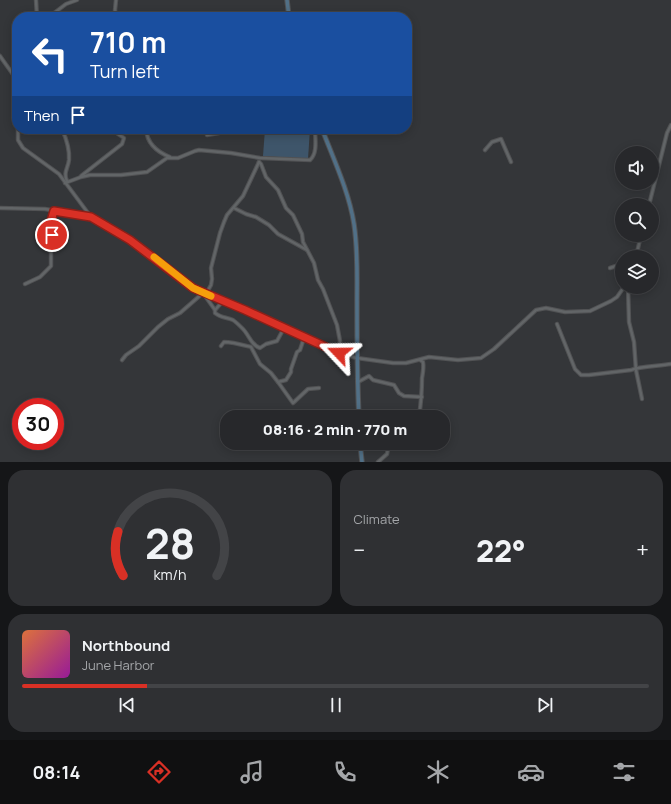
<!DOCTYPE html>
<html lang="en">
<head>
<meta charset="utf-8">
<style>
  :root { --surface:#27282b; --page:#2f3033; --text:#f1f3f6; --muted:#a4a6a9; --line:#434447; --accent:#d93025 }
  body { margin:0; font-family:Manrope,sans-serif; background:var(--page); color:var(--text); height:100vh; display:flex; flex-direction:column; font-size:15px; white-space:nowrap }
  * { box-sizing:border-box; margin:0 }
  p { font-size:13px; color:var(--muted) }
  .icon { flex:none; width:22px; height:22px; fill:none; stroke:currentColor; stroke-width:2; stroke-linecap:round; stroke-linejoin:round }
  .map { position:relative; height:462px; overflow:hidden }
  .panel { display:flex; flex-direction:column; gap:8px; padding:8px; background:#151618; flex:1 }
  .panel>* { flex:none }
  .guide { position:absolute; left:12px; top:12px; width:400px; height:122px; border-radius:16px; box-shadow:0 2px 10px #0003,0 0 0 1px var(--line); background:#1a4fa0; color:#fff; overflow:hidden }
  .fabs { position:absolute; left:615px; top:146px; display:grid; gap:8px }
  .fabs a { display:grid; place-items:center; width:44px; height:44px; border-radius:50%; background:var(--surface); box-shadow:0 2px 10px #0003,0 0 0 1px var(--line); font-size:20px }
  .speed { position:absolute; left:12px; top:398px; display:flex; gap:8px; font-size:20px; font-weight:700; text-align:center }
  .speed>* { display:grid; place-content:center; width:52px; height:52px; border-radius:50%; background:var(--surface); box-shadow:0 2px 10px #0003,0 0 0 1px var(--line); line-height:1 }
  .speed .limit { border:6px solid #d22; background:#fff; color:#111 }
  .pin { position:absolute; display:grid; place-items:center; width:34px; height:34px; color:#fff; margin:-17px; border:2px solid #fff; border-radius:50%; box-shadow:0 1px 4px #0007 }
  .me { position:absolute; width:44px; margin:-22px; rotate:293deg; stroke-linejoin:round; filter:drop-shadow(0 0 3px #0008) }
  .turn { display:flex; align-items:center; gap:14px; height:84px; padding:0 12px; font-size:18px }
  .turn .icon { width:52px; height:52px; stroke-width:2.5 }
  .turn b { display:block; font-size:28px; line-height:34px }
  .then { display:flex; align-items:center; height:38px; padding:0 12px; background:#0003; gap:8px; font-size:15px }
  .big { font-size:30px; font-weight:800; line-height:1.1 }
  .panel .card { flex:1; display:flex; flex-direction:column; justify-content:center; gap:6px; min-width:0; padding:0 14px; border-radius:16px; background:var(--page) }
  .panel .dial { align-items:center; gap:0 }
  .dial svg { height:104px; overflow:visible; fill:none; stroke:var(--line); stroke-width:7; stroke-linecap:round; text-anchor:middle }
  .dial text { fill:var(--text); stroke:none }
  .song { display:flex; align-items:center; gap:12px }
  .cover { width:48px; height:48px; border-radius:6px; background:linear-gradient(135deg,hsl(20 70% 55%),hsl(300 70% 35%)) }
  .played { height:4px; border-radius:2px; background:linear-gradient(90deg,var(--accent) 20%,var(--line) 20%) }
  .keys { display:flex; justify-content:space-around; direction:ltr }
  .heat { display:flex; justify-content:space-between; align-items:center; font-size:22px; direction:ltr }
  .panel .tiles { flex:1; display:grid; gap:8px; grid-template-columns:1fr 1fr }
  .card:last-child { grid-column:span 2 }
  .trip { position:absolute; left:220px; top:410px; width:230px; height:40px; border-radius:16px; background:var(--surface); box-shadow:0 2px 10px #0003,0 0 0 1px var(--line); font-weight:800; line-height:40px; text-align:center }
  .tab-bar { display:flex; height:64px; justify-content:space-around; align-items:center; background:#101011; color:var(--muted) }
  .tab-bar .icon { width:28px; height:28px }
  .tab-bar .current { color:var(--accent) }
  .tab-bar b { font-size:18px; color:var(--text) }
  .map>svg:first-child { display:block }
  .green { fill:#3e556a }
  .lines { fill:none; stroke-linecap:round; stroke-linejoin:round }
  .minor-casing { stroke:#515254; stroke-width:4.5 }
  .secondary-casing { stroke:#515254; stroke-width:5.5 }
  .minor { stroke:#626567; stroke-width:2.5 }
  .secondary { stroke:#517087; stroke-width:3.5 }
  .route-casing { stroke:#8d1f18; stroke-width:10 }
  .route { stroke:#d93025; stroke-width:7 }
  .slow { stroke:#f59e0b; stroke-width:7 }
</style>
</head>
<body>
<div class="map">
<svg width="671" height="462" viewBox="0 0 671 462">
  <rect width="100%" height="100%" fill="#343639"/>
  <path class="green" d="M265,129H310L308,159L263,156Z"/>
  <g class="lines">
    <defs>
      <g id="minor">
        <path d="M36,0L37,17"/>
        <path d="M49,17L66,4L77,0"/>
        <path d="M116,17L115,10L116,0"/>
        <path d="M0,56L17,80"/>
        <path d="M18,129V140L23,148L59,174L91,217"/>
        <path d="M62,129C66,138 70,149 69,160C68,168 63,173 67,181"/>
        <path d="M146,129C147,143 157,152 170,157"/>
        <path d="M207,135L219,133L228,129"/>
        <path d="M485,150L492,142L501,139L511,162"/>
        <path d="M259,162L261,164L266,177L278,190L286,208L293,215L302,234L303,242L314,263L318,280L323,289L337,325L340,341L339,353"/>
        <path d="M81,176L122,144L124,138L112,130L102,129"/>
        <path d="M65,183L81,177L90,175H121L147,172L167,158H178L195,151L199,150L231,153L260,158L310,160C318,153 315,138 315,129"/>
        <path d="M649,205L667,133L671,125"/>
        <path d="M0,208L45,209L91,217L130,240L193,288L245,310L341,354L357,358L393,363H406L429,357L458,360L481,358L494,349L536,310L546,308L565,312L590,311L611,301L617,297L624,287"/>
        <path d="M234,208L246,214L256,217L269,225L278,234L307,250"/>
        <path d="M636,257L641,235"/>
        <path d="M610,268L622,264"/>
        <path d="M25,284L40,277L51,266V221L54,211"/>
        <path d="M628,287L629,322L634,342L636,370L642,399"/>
        <path d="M206,294L211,285L212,279L211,268L220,233L224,222L227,215L243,196L259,162"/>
        <path d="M223,301L215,310V313C221,318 226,317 233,320C236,322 240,326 243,329C249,335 251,345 260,348L266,344L277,341L284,328"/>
        <path d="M557,324L575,369L581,375H589L631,370C639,366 660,366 671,364"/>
        <path d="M221,346L224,342C232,342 243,345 251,347L260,364L271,373L278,382L286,380L291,372V369L297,352L300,350L304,338"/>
        <path d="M122,360L126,355L139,346L158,327L168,319L180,313L203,293L215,310"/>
        <path d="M278,382L293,403L308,389L319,388"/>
        <path d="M358,382L369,376L373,380L394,385L399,393L404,396L422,397"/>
        <path d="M419,417C421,403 422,392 422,378C423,372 424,368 423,362L420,360"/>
        <path d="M378,462L387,454L389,443"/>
      </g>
      <g id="secondary">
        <path d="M287,0L289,17"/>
        <path d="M322,129C334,160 349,192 354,224C358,250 357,275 357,301C357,340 357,378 359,417"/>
        <path d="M360,443L362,462"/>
      </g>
    </defs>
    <use href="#minor" class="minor-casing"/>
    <use href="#secondary" class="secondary-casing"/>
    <use href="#minor" class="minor"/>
    <use href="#secondary" class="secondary"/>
  </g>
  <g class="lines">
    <defs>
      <path id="route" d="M52,235L51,221L54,211L91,217L130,240L193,288L245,310L339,353"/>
    </defs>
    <use href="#route" class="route-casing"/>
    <use href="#route" class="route"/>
    <path class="slow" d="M154,257L193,288L211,296"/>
  </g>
</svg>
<div class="fabs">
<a><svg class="icon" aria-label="sound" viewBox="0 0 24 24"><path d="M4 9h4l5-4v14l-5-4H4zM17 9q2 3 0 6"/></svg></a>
<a><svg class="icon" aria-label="search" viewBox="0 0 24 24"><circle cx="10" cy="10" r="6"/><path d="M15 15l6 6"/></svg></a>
<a><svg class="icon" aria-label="layers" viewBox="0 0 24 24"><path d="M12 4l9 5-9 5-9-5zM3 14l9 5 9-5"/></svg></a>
</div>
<div class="speed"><div class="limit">30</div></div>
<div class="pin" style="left:52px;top:235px;background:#d93025"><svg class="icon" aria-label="arrive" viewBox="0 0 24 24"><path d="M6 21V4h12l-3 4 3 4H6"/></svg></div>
<svg class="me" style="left:339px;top:353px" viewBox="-20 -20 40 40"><path d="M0-17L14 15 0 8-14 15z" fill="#d93025" stroke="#fff" stroke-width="4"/></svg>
<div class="trip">08:16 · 2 min · 770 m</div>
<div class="guide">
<div class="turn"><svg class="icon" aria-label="left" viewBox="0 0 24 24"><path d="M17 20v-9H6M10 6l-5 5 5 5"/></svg><div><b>710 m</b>Turn left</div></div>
<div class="then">Then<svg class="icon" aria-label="arrive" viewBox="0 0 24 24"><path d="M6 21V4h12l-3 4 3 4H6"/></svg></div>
</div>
</div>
<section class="panel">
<div class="tiles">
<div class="card dial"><svg viewBox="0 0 100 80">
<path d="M14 69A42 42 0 1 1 86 69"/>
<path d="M14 69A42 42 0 0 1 10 35" stroke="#d93025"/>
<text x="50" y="56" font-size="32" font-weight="700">28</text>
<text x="50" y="72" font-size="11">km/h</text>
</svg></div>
<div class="card"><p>Climate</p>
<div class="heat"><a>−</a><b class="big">22°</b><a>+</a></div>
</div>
<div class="card">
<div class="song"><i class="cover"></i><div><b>Northbound</b><p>June Harbor</p></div></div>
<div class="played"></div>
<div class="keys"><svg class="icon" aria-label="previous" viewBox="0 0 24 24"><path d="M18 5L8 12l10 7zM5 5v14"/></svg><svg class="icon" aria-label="pause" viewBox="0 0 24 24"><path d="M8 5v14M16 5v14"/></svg><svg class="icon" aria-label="next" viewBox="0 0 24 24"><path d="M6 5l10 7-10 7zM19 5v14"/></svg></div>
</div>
</div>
</section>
<nav class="tab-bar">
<b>08:14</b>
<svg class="icon current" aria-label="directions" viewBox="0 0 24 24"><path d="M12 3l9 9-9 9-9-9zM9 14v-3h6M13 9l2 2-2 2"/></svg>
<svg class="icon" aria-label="music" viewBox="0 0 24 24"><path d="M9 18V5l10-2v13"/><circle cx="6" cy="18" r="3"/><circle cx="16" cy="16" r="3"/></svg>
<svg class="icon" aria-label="phone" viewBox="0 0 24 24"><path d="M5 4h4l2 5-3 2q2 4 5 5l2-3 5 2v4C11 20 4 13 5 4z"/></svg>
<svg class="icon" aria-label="climate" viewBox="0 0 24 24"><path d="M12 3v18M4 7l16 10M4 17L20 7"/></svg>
<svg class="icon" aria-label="car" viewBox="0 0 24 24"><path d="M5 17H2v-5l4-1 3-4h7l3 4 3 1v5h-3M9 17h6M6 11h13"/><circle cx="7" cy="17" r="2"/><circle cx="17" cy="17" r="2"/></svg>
<svg class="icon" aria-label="filters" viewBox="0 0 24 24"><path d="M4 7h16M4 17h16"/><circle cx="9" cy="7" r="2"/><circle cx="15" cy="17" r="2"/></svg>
</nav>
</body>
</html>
